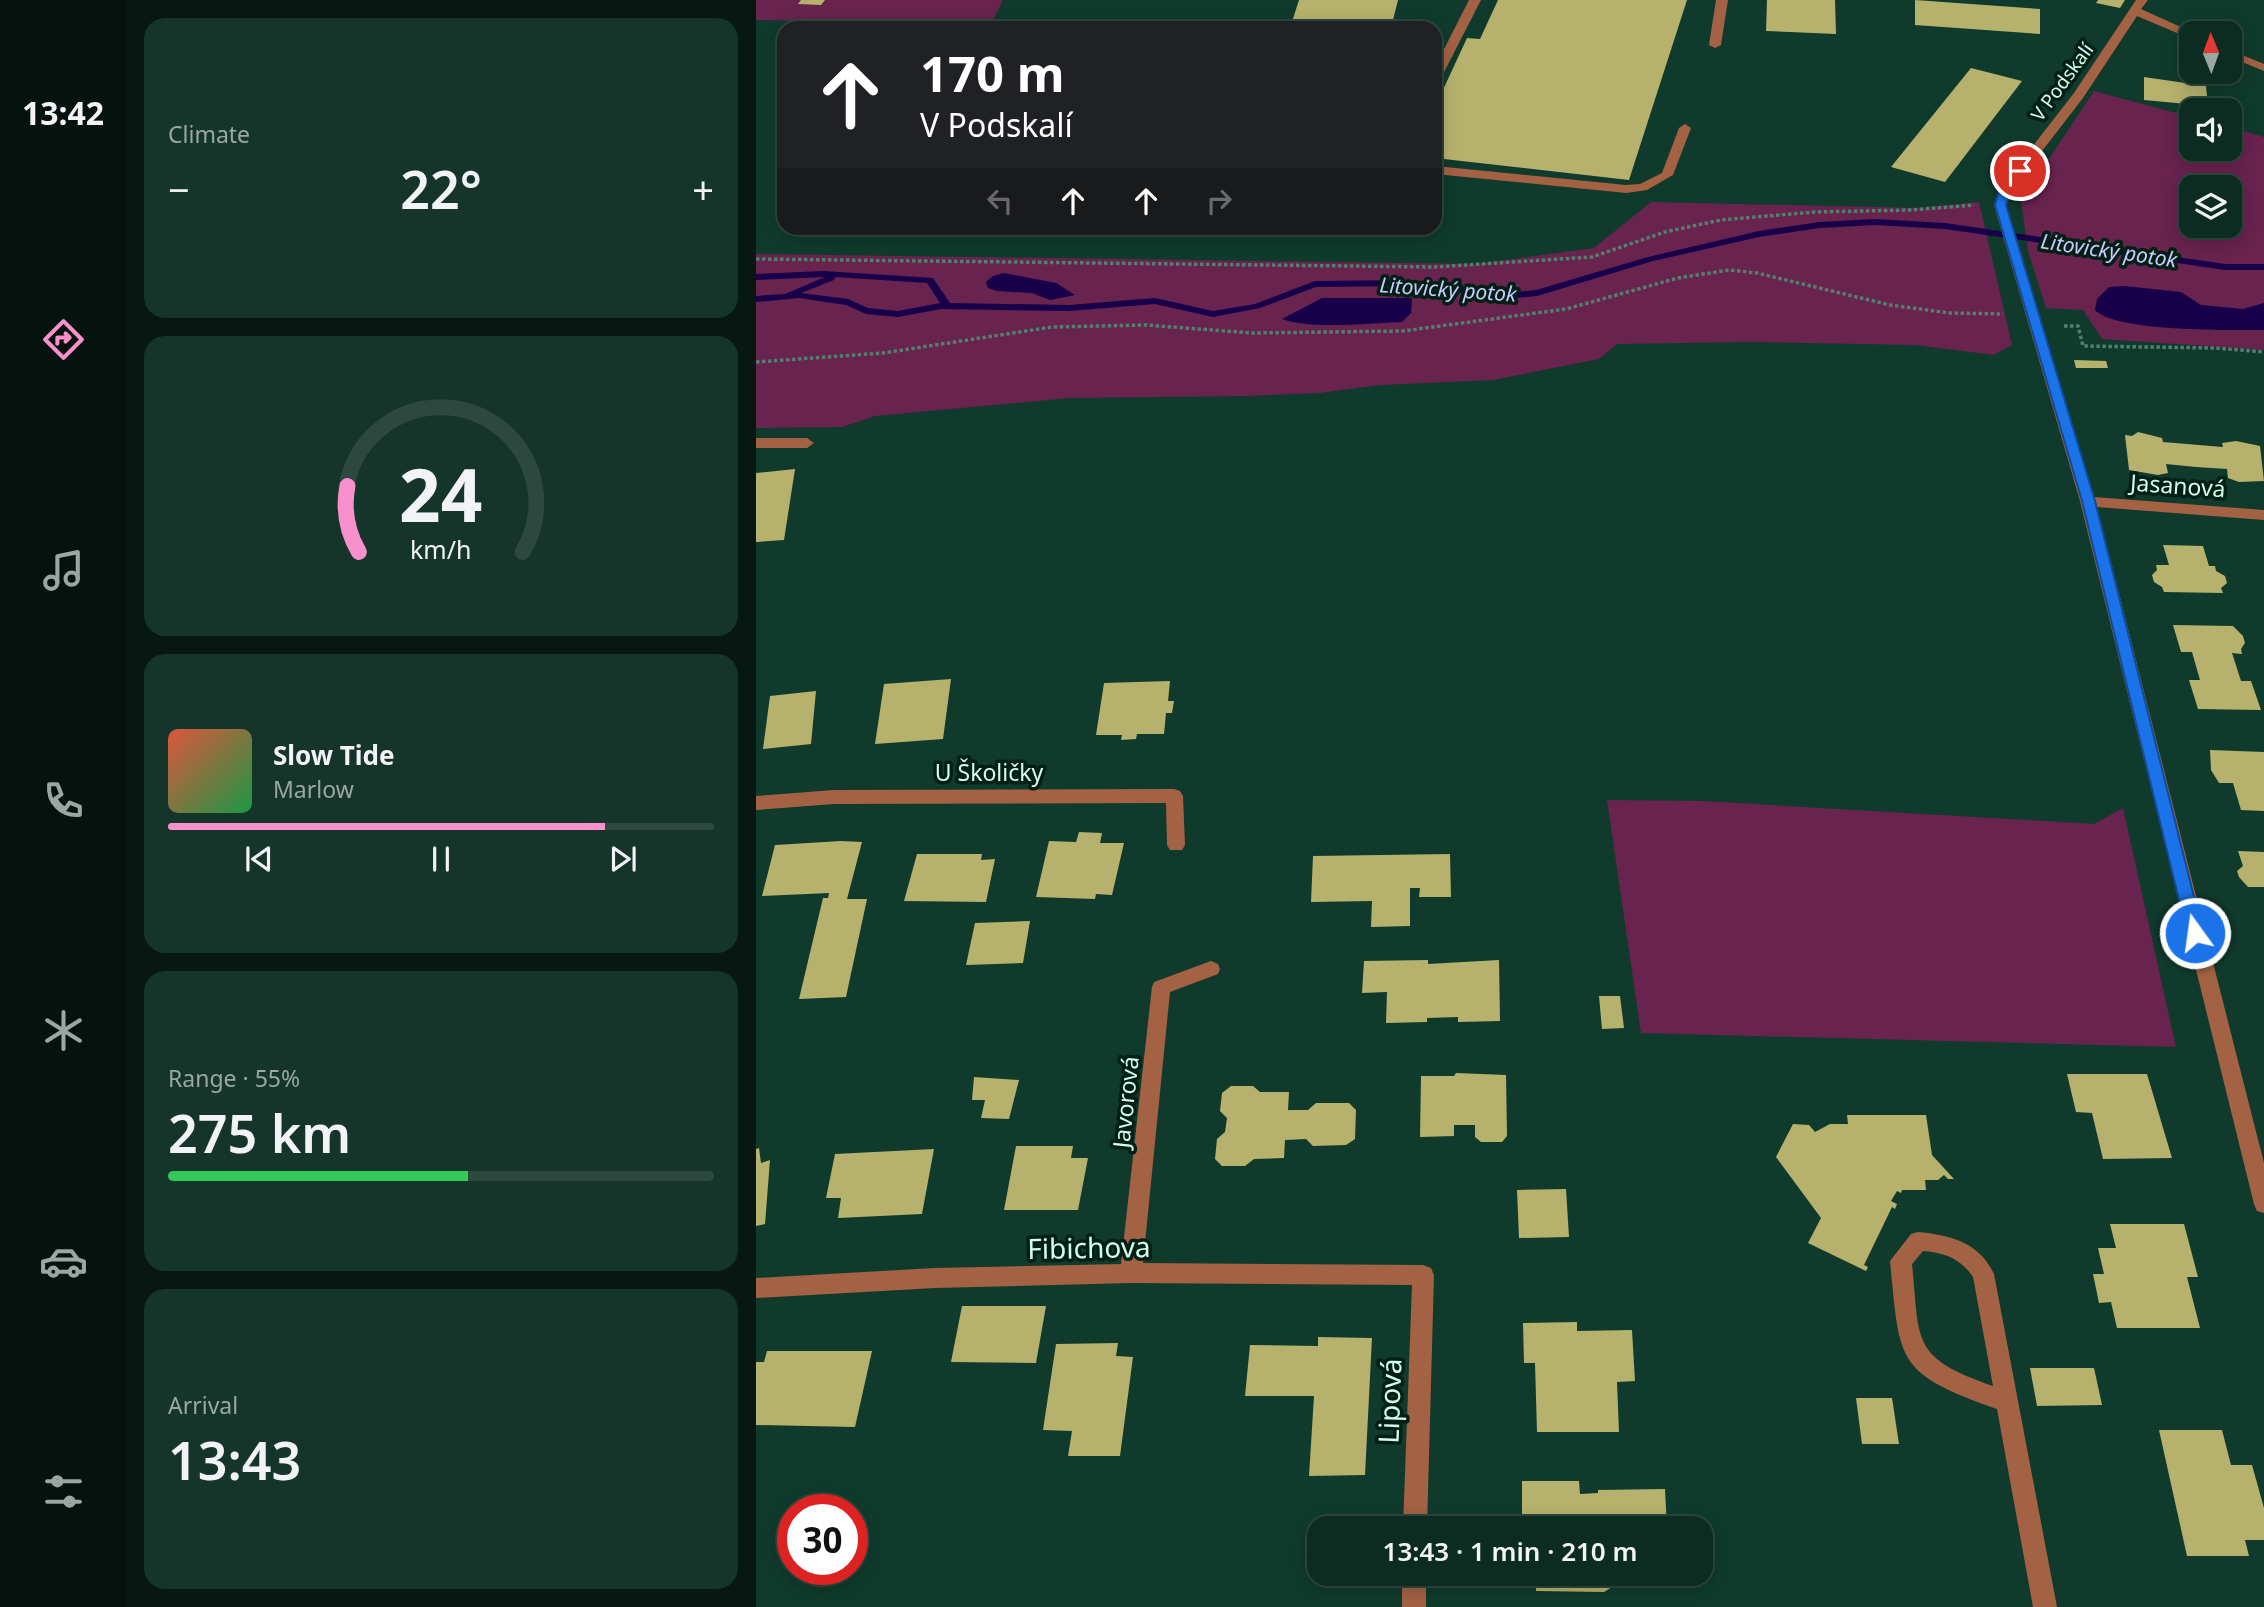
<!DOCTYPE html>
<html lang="en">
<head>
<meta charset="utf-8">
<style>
  :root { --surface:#0c2c21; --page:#15342a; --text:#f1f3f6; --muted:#9aa7a5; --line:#2c483f; --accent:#f890cb }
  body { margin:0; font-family:"Noto Sans",sans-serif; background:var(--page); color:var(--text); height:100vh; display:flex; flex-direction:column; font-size:26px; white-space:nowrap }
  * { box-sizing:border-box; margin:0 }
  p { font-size:23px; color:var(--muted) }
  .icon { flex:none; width:38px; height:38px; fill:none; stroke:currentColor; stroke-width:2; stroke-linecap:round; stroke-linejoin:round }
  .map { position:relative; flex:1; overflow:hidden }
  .details { display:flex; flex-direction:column; gap:18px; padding:18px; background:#071812; width:630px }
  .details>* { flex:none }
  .hud { position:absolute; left:21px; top:21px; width:665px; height:214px; border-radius:21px; box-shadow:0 4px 18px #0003,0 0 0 2px var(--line); background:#202124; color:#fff; overflow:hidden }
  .needle { width:46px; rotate:359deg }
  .controls { position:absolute; left:1423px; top:21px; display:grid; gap:14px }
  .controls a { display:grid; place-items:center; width:63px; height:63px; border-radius:14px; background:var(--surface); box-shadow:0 4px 18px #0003,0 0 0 2px var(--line); font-size:35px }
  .speed { position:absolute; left:21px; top:1494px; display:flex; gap:14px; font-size:35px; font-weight:700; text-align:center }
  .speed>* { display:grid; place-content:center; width:91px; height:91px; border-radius:50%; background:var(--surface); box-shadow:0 4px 18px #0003,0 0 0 2px var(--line); line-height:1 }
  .speed .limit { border:10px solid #d22; background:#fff; color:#111 }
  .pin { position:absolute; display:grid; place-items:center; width:60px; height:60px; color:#fff; margin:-30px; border:4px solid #fff; border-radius:50%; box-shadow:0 2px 7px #0007 }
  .me { position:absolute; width:77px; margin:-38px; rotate:346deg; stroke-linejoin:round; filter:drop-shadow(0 0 5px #0008) }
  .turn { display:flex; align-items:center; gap:24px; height:147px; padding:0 28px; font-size:32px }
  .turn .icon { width:91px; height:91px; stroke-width:2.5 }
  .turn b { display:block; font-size:49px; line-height:60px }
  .lanes { display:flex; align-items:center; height:66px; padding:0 28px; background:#0003; justify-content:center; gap:35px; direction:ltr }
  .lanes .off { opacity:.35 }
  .big { font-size:52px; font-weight:600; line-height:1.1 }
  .details .tile { flex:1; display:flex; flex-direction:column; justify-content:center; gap:10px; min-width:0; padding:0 24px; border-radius:21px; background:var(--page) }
  .details .dial { align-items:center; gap:0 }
  .dial svg { height:182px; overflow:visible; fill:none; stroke:var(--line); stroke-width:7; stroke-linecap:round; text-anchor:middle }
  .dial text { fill:var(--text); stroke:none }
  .song { display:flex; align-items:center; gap:21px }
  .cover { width:84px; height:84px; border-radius:10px; background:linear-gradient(135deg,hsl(10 70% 55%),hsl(140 70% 35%)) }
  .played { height:7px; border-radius:4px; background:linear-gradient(90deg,var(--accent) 80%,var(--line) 80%) }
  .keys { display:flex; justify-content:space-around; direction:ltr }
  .heat { display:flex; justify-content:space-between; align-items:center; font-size:38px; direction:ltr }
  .charge { height:10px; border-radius:5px; background:linear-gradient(90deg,#34c759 55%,var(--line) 0) }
  .trip { position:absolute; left:551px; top:1516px; width:406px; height:70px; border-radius:21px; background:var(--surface); box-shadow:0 4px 18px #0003,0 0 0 2px var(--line); font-weight:600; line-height:70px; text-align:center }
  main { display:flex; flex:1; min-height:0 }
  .tab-bar { display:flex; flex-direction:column; width:126px; justify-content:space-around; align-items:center; background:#05120d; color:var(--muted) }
  .tab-bar .icon { width:49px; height:49px }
  .tab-bar .selected { color:var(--accent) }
  .tab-bar b { font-size:32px; color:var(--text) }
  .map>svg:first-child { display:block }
  .green { fill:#68234e; fill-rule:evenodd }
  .water { fill:#170049 }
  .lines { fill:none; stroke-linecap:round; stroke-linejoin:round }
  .stream { fill:#170049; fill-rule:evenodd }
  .building { fill:#b6b26d }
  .path { stroke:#547e6e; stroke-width:3.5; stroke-dasharray:3.5 2.5; stroke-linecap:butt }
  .lane { fill:#a36243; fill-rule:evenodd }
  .street { fill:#a36243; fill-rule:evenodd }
  .route { fill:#1a73e8; stroke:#114b97; stroke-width:2 }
  .labels { text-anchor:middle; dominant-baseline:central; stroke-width:7; stroke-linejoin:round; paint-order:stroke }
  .far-street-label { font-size:19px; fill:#d6fceb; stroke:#002015 }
  .far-water-label { font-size:21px; font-style:italic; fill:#cbcaff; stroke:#002015 }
  .street-label { font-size:23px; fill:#d6fceb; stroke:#002015 }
  .near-street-label { font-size:28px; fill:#d6fceb; stroke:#002015 }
</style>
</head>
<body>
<main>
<nav class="tab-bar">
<b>13:42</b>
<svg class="icon selected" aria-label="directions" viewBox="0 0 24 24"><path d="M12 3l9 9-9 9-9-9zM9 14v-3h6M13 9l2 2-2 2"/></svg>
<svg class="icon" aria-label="music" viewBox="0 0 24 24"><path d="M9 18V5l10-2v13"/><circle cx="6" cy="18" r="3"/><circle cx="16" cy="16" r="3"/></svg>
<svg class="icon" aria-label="phone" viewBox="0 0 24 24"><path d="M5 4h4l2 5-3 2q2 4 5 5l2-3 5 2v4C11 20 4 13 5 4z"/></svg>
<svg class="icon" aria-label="climate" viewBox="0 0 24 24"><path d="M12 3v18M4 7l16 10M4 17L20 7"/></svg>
<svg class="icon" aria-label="car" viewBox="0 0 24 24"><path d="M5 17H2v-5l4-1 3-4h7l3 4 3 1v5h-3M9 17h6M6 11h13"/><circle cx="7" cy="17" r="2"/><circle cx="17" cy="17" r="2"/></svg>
<svg class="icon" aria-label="filters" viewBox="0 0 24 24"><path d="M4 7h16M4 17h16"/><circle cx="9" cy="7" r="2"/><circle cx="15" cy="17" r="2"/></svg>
</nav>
<section class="details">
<div class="tile"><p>Climate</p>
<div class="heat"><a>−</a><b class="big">22°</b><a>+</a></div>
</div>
<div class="tile dial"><svg viewBox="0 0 100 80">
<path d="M14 69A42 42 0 1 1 86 69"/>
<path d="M14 69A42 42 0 0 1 9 40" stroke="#f890cb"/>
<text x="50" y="56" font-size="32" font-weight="700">24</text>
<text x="50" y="72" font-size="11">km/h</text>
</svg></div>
<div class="tile">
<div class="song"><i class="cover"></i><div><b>Slow Tide</b><p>Marlow</p></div></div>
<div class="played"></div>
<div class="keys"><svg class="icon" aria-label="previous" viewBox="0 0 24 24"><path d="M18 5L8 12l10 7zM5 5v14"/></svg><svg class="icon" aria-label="pause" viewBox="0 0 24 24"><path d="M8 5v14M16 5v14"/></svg><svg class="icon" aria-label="next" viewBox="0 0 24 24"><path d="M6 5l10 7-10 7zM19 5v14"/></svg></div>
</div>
<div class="tile"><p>Range · 55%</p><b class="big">275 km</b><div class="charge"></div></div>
<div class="tile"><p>Arrival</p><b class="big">13:43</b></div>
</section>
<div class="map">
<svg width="1508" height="1607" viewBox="0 0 1508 1607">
  <rect width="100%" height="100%" fill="#103b2c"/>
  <g class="green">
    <path d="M0,0H247L235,24L0,20Z"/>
    <path d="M1338,91L1435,117V149H1474V127L1508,137V350L1346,339L1327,310L1290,308L1272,251L1265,201ZM1435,187H1474V226H1435Z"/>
    <path d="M895,202L1162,208L1223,202L1256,345L1237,355L1160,345L993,342L861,344L843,359L737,380L624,385L563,393L491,396L314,398L119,416L86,427L0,428V254L720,264L838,248Z"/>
    <path d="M851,800L947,801L1338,824L1367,808L1420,1047L885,1033Z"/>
  </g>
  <g class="water">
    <path d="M248,273L300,283L319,295L294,300L276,293L241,291L232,288L230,282L237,276Z"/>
    <path d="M1368,286L1425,292L1445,305L1487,309L1508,303V330C1474,330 1360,332 1339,310L1341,299L1353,287Z"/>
    <path d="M566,298H656L655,313L646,322C613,323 556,330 526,319Z"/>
  </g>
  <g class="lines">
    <path class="stream" d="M1119,219L1189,223L1469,264H1508V270H1469L1189,229L1119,225L1063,228L1003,237L897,261L781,296L748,299L655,286L560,287L504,308L457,317L399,304L313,311L185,309L142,317L110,314L90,305L43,298L0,302V296L29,294L69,277L0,280V274L67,271L177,278L194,303L313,305L399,298L457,311L499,304L559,281L655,280L748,293L780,290L892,257L1003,231L1063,222ZM79,277L171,283L184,303L142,311L112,308L92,299L45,293L78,280Z"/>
  </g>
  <g class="building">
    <path d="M45,0H69L65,5L42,4Z"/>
    <path d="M543,0H642L635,28H534Z"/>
    <path d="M742,0H931L873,180L679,158V107L711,38L724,39Z"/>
    <path d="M1011,0H1079L1080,34L1010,31Z"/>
    <path d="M1159,0L1284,9V34L1159,25Z"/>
    <path d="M1342,0H1369L1364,8L1340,3Z"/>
    <path d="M1215,68L1266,81L1189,182L1135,167Z"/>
    <path d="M1388,77L1450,86L1452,106L1388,100Z"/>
    <path d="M1318,360L1350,361L1352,368H1320Z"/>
    <path d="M1382,432L1406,438L1407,442L1467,447L1466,443L1480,441L1504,446L1508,481L1483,482L1472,478L1471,469L1440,467L1410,464L1412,473L1402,475L1373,470L1369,435L1376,436Z"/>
    <path d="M39,469L28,540L0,542V473Z"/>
    <path d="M1407,545L1447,546L1453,566H1459L1460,571L1469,576L1471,583L1465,588L1467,593L1408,592L1406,587L1398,582L1396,575L1401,570L1400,565H1413Z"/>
    <path d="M1417,625L1477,626L1487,636L1489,643L1485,649L1486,654L1476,653L1485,681H1495L1505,710L1442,709L1433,680H1444L1436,652H1425Z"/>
    <path d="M195,679L187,739L119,744L128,684Z"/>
    <path d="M414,681L412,701H418L416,713H410L408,734H381L380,739L365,740L366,735H340L348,683Z"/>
    <path d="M60,691L55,744L7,749L14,696Z"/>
    <path d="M1454,750L1508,752V811L1485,810L1477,783H1463L1455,770Z"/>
    <path d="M323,832L346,833L344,843H368L356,895L340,894L339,899L280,897L293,841L320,842Z"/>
    <path d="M85,841L106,842L91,899H111L90,997L43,999L67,898H72L73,893L6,896L19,845Z"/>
    <path d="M1482,851L1508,852V887H1492L1483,877L1481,871L1487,866Z"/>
    <path d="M161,854H226L225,860L239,859L230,902L148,901Z"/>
    <path d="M694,854L695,897H663L664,888H654V926L615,927L616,901L555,902L557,856Z"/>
    <path d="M274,921L267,963L210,965L219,923Z"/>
    <path d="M672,960V964L743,960L744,1021L702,1022V1017L671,1018V1022L630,1023L631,992L606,993L608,961Z"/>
    <path d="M843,996H864L868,1028L846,1029Z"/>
    <path d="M700,1073L750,1075L751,1136L746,1142H725L719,1137V1125H698V1136L664,1137L665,1076H698Z"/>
    <path d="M1311,1074H1391L1416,1158L1347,1159L1336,1113L1320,1112Z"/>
    <path d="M218,1077L263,1080L253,1119L225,1118L229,1100H216Z"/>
    <path d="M475,1086H497L504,1092H533L532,1110H552L560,1103H593L600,1110L599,1139L590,1145L557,1146L550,1139L529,1140L528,1158L498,1159L489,1166H466L459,1159L461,1139L469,1132L471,1118L464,1111L466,1093Z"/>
    <path d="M1091,1115H1170L1176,1155L1198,1179H1192L1188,1175L1182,1180H1169L1170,1190H1146L1145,1193L1141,1191L1135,1201L1141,1204L1139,1209L1136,1207L1108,1265L1112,1267L1110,1271L1052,1243L1065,1218L1020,1157L1037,1124L1053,1125L1059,1132L1074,1124H1092Z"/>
    <path d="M260,1146H317L315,1158H332L322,1210H248Z"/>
    <path d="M3,1148L5,1163L14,1160L9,1224L0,1226V1149Z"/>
    <path d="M178,1149L166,1214L82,1218L85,1198H70L79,1154Z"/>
    <path d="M810,1189L813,1237L763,1238L761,1190Z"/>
    <path d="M1354,1224H1428L1442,1277H1431L1444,1328H1361L1355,1302L1343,1303L1337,1274H1348L1342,1248H1360Z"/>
    <path d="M206,1306H290L280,1363L195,1362Z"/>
    <path d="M821,1322V1331L876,1330L879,1381L861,1382L863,1432H781L779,1363H768L767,1323Z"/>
    <path d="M562,1337L616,1338L609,1475L553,1476L558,1396H489L494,1345L562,1346Z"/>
    <path d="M362,1343L360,1356L377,1357L364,1456H312L316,1431L287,1430L300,1344Z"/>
    <path d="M11,1351H116L99,1427L0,1425V1362H8Z"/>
    <path d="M1274,1368H1338L1346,1405L1281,1406Z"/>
    <path d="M1100,1398H1136L1143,1444H1106Z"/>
    <path d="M1403,1430H1466L1475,1465H1496L1508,1508V1540H1489L1493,1556H1431Z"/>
    <path d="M766,1481H823L824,1494L842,1493V1490L909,1489L911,1528H766Z"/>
    <path d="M780,1573H879L848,1592L780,1591Z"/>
  </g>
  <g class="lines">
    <g class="path">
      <path d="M0,259L678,267L836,257L909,232L965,220L1059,212L1155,210L1218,205"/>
      <path d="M1308,326H1322L1327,346L1459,348L1508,352"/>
      <path d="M0,362L127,353L296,327L390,325L496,333L647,331L810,309L922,278L973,270L1001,273L1134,305L1194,313L1247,314"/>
    </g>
    <g class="lane">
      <path d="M713,0H725L685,78L679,82V67Z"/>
      <path d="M929,124L935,128L917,175L891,190L870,193L679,174V166L870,185L884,184L906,173L923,128Z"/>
      <path d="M1162,1232C1194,1235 1223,1242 1238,1274L1301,1607H1277L1241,1409C1139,1373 1144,1362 1134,1261L1155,1234ZM1167,1251C1189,1253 1204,1258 1217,1277L1237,1386C1154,1357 1164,1342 1156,1264Z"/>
    </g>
    <g class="street">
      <path d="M960,0H972L965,45L959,48L953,45Z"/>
      <path d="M1380,0H1392L1385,9L1438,33H1435V39L1381,16L1327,98L1255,191L1250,205L1338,497L1508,510V520L1341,507L1508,1163V1213L1501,1211L1498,1204L1324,501L1238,205L1245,187L1318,93Z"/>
      <path d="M1474,50L1508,64V71L1474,57Z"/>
      <path d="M0,438H51L58,443L51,448H0Z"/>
      <path d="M418,789L424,791L427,796L429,845L426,850H414L411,845L410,803L78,804L0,810V796L78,790Z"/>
      <path d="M455,961L462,964L464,969L462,974L414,992L387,1263L667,1265L675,1268L678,1275L671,1528H647L656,1285L375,1283L179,1288L0,1298V1278L179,1268L365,1264L396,987L398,982Z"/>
      <rect x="646" y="1573" width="24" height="34"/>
    </g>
  </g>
  <path class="route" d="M1260,169L1270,171L1255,191L1250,205L1339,501L1447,933L1445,937H1433L1431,933L1326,501L1239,205L1243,190Z"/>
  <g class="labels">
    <g class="far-street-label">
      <text transform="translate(1306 82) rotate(-54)">V Podskalí</text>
    </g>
    <g class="far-water-label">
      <text transform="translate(1353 250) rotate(8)">Litovický potok</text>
      <text transform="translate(692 289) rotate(4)">Litovický potok</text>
    </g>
    <g class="street-label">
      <text transform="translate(1422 485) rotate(4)">Jasanová</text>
      <text x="233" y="772">U Školičky</text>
      <text transform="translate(369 1102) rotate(-84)">Javorová</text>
    </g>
    <g class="near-street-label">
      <text transform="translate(333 1247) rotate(-1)">Fibichova</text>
      <text transform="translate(633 1401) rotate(-88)">Lipová</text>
    </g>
  </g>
</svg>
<div class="controls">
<a><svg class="needle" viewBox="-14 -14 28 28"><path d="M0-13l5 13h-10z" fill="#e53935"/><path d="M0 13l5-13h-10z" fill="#9aa7a5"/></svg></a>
<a><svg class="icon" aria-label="sound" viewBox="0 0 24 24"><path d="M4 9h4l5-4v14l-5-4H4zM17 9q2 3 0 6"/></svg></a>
<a><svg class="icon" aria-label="layers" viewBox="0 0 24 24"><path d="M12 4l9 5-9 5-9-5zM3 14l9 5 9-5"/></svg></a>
</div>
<div class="speed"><div class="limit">30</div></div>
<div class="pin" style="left:1264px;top:171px;background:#d93025"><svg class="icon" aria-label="arrive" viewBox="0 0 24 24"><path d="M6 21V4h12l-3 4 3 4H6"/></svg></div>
<svg class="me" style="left:1439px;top:933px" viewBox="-20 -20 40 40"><circle r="17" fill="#1a73e8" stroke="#fff" stroke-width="3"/><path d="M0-11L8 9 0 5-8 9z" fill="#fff"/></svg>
<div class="trip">13:43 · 1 min · 210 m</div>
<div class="hud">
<div class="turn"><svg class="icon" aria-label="ahead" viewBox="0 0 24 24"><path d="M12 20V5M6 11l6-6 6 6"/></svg><div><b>170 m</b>V Podskalí</div></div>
<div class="lanes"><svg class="icon off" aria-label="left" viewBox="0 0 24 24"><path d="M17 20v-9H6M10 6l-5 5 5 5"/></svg><svg class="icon" aria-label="ahead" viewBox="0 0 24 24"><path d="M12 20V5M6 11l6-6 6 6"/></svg><svg class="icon" aria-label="ahead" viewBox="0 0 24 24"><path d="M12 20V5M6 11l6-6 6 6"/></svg><svg class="icon off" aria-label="right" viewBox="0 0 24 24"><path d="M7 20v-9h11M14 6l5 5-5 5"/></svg></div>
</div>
</div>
</main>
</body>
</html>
